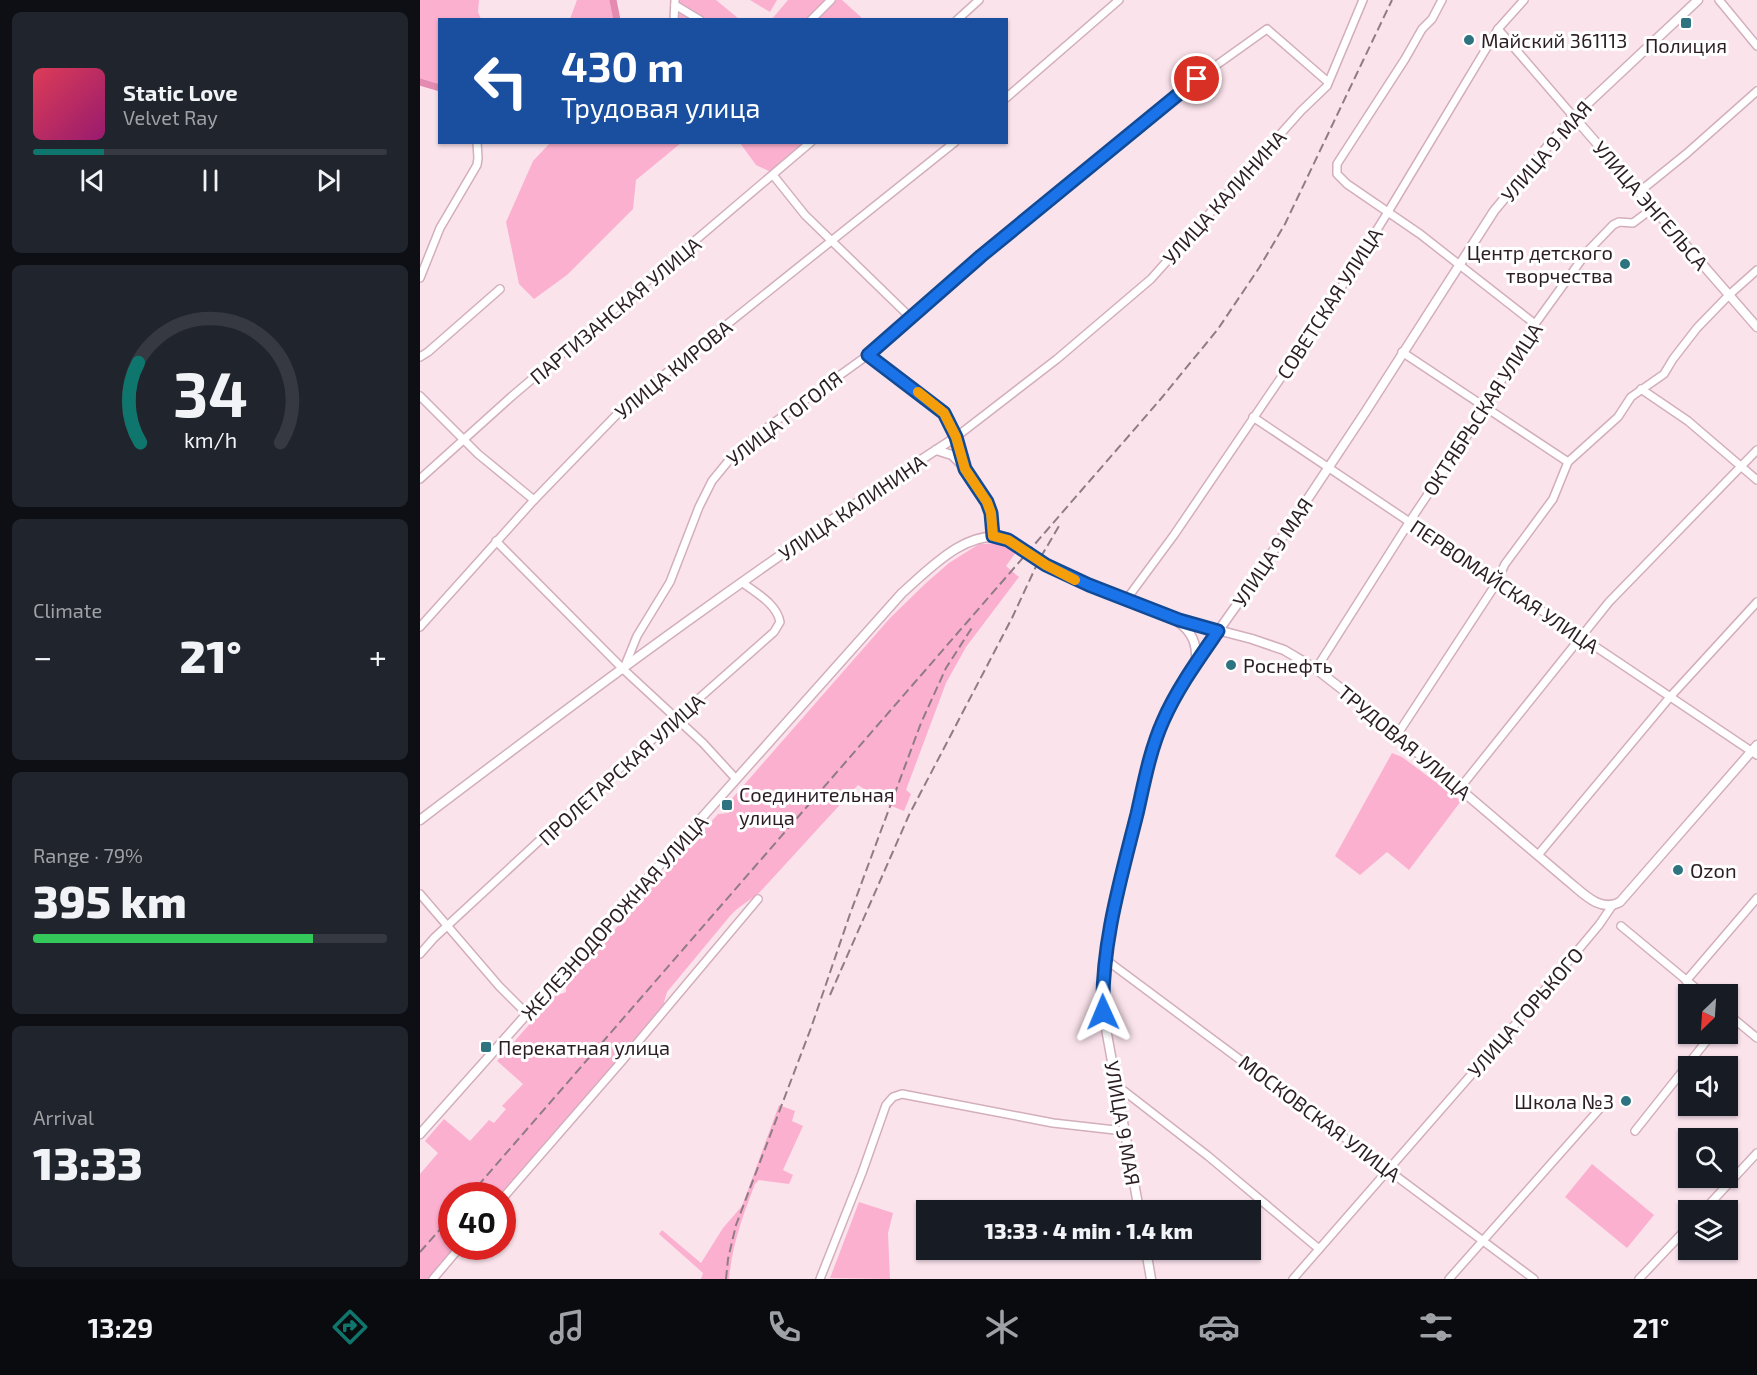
<!DOCTYPE html>
<html lang="en">
<head>
<meta charset="utf-8">
<style>
  :root { --surface:#171b24; --page:#20242c; --text:#f1f3f6; --muted:#9ea1a6; --line:#363941; --accent:#0f766e }
  body { margin:0; font-family:"Exo 2",sans-serif; background:var(--page); color:var(--text); height:100vh; display:flex; flex-direction:column; font-size:22px; white-space:nowrap }
  * { box-sizing:border-box; margin:0 }
  p { font-size:20px; color:var(--muted) }
  .icon { flex:none; width:33px; height:33px; fill:none; stroke:currentColor; stroke-width:2; stroke-linecap:round; stroke-linejoin:round }
  .map { position:relative; flex:1; overflow:hidden }
  .side { display:flex; flex-direction:column; gap:12px; padding:12px; background:#0d0f14; width:420px }
  .side>* { flex:none }
  .banner { position:absolute; left:18px; top:18px; width:570px; height:126px; border-radius:0px; box-shadow:0 2px 4px #0004; background:#1a4fa0; color:#fff; overflow:hidden }
  .needle { width:39px; rotate:205deg }
  .buttons { position:absolute; left:1258px; top:984px; display:grid; gap:12px }
  .buttons a { display:grid; place-items:center; width:60px; height:60px; border-radius:0px; background:var(--surface); box-shadow:0 2px 4px #0004; font-size:30px }
  .speed { position:absolute; left:18px; top:1182px; display:flex; gap:12px; font-size:30px; font-weight:700; text-align:center }
  .speed>* { display:grid; place-content:center; width:78px; height:78px; border-radius:50%; background:var(--surface); box-shadow:0 2px 4px #0004; line-height:1 }
  .speed .limit { border:9px solid #d22; background:#fff; color:#111 }
  .pin { position:absolute; display:grid; place-items:center; width:51px; height:51px; color:#fff; margin:-26px; border:3px solid #fff; border-radius:50%; box-shadow:0 2px 6px #0007 }
  .me { position:absolute; width:66px; margin:-33px; rotate:359deg; stroke-linejoin:round; filter:drop-shadow(0 0 4px #0008) }
  .turn { display:flex; align-items:center; gap:21px; height:126px; padding:0 24px; font-size:27px }
  .turn .icon { width:78px; height:78px; stroke-width:2.5 }
  .turn b { display:block; font-size:42px; line-height:51px }
  .big { font-size:45px; font-weight:800; line-height:1.1 }
  .side .card { flex:1; display:flex; flex-direction:column; justify-content:center; gap:9px; min-width:0; padding:0 21px; border-radius:9px; background:var(--page) }
  .side .dial { align-items:center; gap:0 }
  .dial svg { height:156px; overflow:visible; fill:none; stroke:var(--line); stroke-width:7; stroke-linecap:round; text-anchor:middle }
  .dial text { fill:var(--text); stroke:none }
  .song { display:flex; align-items:center; gap:18px }
  .cover { width:72px; height:72px; border-radius:9px; background:linear-gradient(135deg,hsl(350 70% 55%),hsl(320 70% 35%)) }
  .played { height:6px; border-radius:3px; background:linear-gradient(90deg,var(--accent) 20%,var(--line) 20%) }
  .keys { display:flex; justify-content:space-around; direction:ltr }
  .heat { display:flex; justify-content:space-between; align-items:center; font-size:33px; direction:ltr }
  .charge { height:9px; border-radius:4px; background:linear-gradient(90deg,#34c759 79%,var(--line) 0) }
  .trip { position:absolute; left:496px; top:1200px; width:345px; height:60px; border-radius:0px; background:var(--surface); box-shadow:0 2px 4px #0004; font-weight:800; line-height:60px; text-align:center }
  .tab-bar { display:flex; height:96px; justify-content:space-around; align-items:center; background:#090b0e; color:var(--muted) }
  .tab-bar .icon { width:42px; height:42px }
  .tab-bar .active { color:var(--accent) }
  .tab-bar b { font-size:27px; color:var(--text) }
  main { display:flex; flex:1; min-height:0 }
  .map>svg:first-child { display:block }
  .green { fill:#fcb0d0 }
  .lines { fill:none; stroke-linecap:round; stroke-linejoin:round }
  .canal { stroke:#e38bb1; stroke-width:7 }
  .minor-casing { stroke:#d3aebd; stroke-width:10 }
  .tertiary-casing { stroke:#d3aebd; stroke-width:11 }
  .minor { stroke:#fff; stroke-width:7 }
  .tertiary { stroke:#fff; stroke-width:8 }
  .rail { stroke:#8f7c84; stroke-width:2; stroke-dasharray:9 4.5; stroke-linecap:butt }
  .route-casing { stroke:#114b97; stroke-width:15 }
  .route { stroke:#1a73e8; stroke-width:10 }
  .slow { stroke:#f59e0b; stroke-width:10 }
  .poi-dot { fill:#2d7480; stroke:#fff; stroke-width:2 }
  .labels { text-anchor:middle; dominant-baseline:central; stroke-width:6; stroke-linejoin:round; paint-order:stroke }
  .poi-label { font-size:20px; fill:#2c1e24; stroke:#fff; text-anchor:start }
  .street-label { font-size:20px; fill:#2c1e24; stroke:#fff }
</style>
</head>
<body>
<main>
<section class="side">
<div class="card">
<div class="song"><i class="cover"></i><div><b>Static Love</b><p>Velvet Ray</p></div></div>
<div class="played"></div>
<div class="keys"><svg class="icon" aria-label="previous" viewBox="0 0 24 24"><path d="M18 5L8 12l10 7zM5 5v14"/></svg><svg class="icon" aria-label="pause" viewBox="0 0 24 24"><path d="M8 5v14M16 5v14"/></svg><svg class="icon" aria-label="next" viewBox="0 0 24 24"><path d="M6 5l10 7-10 7zM19 5v14"/></svg></div>
</div>
<div class="card dial"><svg viewBox="0 0 100 80">
<path d="M14 69A42 42 0 1 1 86 69"/>
<path d="M14 69A42 42 0 0 1 13 28" stroke="#0f766e"/>
<text x="50" y="56" font-size="32" font-weight="700">34</text>
<text x="50" y="72" font-size="11">km/h</text>
</svg></div>
<div class="card"><p>Climate</p>
<div class="heat"><a>−</a><b class="big">21°</b><a>+</a></div>
</div>
<div class="card"><p>Range · 79%</p><b class="big">395 km</b><div class="charge"></div></div>
<div class="card"><p>Arrival</p><b class="big">13:33</b></div>
</section>
<div class="map">
<svg width="1337" height="1279" viewBox="0 0 1337 1279">
  <rect width="100%" height="100%" fill="#fbe3ec"/>
  <g class="green">
    <path d="M0,0H59L58,12L61,19L20,20L19,88L0,82Z"/>
    <path d="M157,0H193L197,19H150Z"/>
    <path d="M255,0H296L319,19L253,20Z"/>
    <path d="M330,0H357L350,12Z"/>
    <path d="M368,0H422L443,19L351,20Z"/>
    <path d="M130,143H261L216,180L213,209L147,275L114,299L99,284L86,222L113,161Z"/>
    <path d="M320,143H384L351,172L336,165Z"/>
    <path d="M584,543L597,551L586,566L599,577L546,647L526,683L486,790L491,794L484,811L466,804L438,785L339,893C329,901 319,906 310,916L247,992L244,1002L246,1010L82,1196H32V1246L41,1247L13,1279H0V1174L18,1153L5,1141L24,1119L50,1141L69,1120L74,1123L86,1109L82,1106L103,1084L77,1061L138,992L141,994L146,992V984L298,814L309,813V802L470,618L506,583L529,563L559,544Z"/>
    <path d="M972,753L982,757L1041,801L989,870L967,852L940,875L915,856Z"/>
    <path d="M359,1105L375,1111L372,1121L383,1126L363,1170L373,1175L369,1184L339,1180L335,1184C323,1215 312,1245 309,1279H281L283,1273L239,1234L242,1230L281,1263L303,1228L322,1206Z"/>
    <path d="M1172,1164L1234,1215L1207,1248L1145,1197Z"/>
    <path d="M439,1202L473,1213L468,1233L470,1279L410,1278Z"/>
  </g>
  <g class="lines">
    <g class="canal">
      <path d="M193,0L197,20"/>
      <path d="M0,82L20,88"/>
    </g>
    <defs>
      <g id="minor">
        <path d="M1022,0L1012,19L1002,29L985,59L917,164V174L927,184L1000,234L1115,324"/>
        <path d="M1299,0L1337,46"/>
        <path d="M255,5L280,20"/>
        <path d="M254,20L255,0"/>
        <path d="M391,20L411,0"/>
        <path d="M537,20L559,0"/>
        <path d="M1078,29L1153,116"/>
        <path d="M586,98L699,0"/>
        <path d="M353,175L385,215L491,318"/>
        <path d="M1219,192L1266,154L1337,91"/>
        <path d="M0,278L20,228L57,165L58,158L57,142"/>
        <path d="M982,352L1148,462"/>
        <path d="M448,355L518,406L524,413L536,437L637,359L731,279L881,111L907,86L943,0"/>
        <path d="M0,357L8,352L80,289"/>
        <path d="M1221,389L1268,421L1337,480"/>
        <path d="M0,396L58,454L114,500"/>
        <path d="M833,417L1337,755"/>
        <path d="M0,479L91,397L391,142"/>
        <path d="M76,541L203,669L283,743L316,779"/>
        <path d="M706,600L754,535L909,307L968,212L1078,29L1104,0"/>
        <path d="M0,627L114,500L205,406L535,142"/>
        <path d="M204,668L217,636L250,582L279,507L292,481L310,459L345,429L448,355L561,256L777,79L847,29L908,82"/>
        <path d="M896,669L990,521L1061,415L1115,324L1167,252L1193,225L1199,222L1213,223L1233,208"/>
        <path d="M977,735L1074,587L1085,564L1133,499L1148,462L1198,417L1211,397L1244,374L1253,359L1277,328L1309,295L1337,270"/>
        <path d="M1040,788L1189,602L1337,450"/>
        <path d="M1118,855L1250,697L1337,602"/>
        <path d="M0,894L79,986L107,1014"/>
        <path d="M1201,926L1283,994"/>
        <path d="M0,954L14,938L146,816L354,632L360,622C357,604 336,593 323,583"/>
        <path d="M685,959L1114,1279"/>
        <path d="M1266,981L1337,898"/>
        <path d="M1308,1014L1337,1038"/>
        <path d="M695,1084L788,1156L899,1249"/>
        <path d="M1215,1131L1292,1034"/>
        <path d="M82,1199L202,1061L338,899"/>
        <path d="M1284,1210L1337,1153"/>
        <path d="M13,1279L41,1246"/>
        <path d="M400,1279L442,1173L466,1105L473,1097L482,1094L633,1123L704,1131"/>
        <path d="M873,1279L1112,1005L1179,925L1192,906"/>
        <path d="M1029,1279L1183,1105"/>
        <path d="M1219,1279L1269,1226"/>
      </g>
      <g id="tertiary">
        <path d="M1153,116L1337,327"/>
        <path d="M516,450L532,455L541,464"/>
        <path d="M757,621C771,631 777,642 776,660"/>
        <path d="M0,820C175,687 352,556 536,437L545,469L567,502L571,513L573,536"/>
        <path d="M0,1134L482,593C509,569 549,526 588,539L637,571L669,585L759,620L832,639L864,650L896,669L932,697L1148,881C1163,893 1180,913 1200,902L1337,745"/>
        <path d="M719,1210L683,1012V974L688,942L711,835L727,772L742,723L770,671L828,589L946,411L1074,211L1148,122L1278,0"/>
        <path d="M726,1250L731,1279"/>
      </g>
    </defs>
    <use href="#minor" class="minor-casing"/>
    <use href="#tertiary" class="tertiary-casing"/>
    <use href="#minor" class="minor"/>
    <use href="#tertiary" class="tertiary"/>
    <g class="rail">
      <path d="M410,995L489,815L592,618L619,560L639,526"/>
      <path d="M49,1196L739,401L798,329L839,268L865,224L972,0"/>
      <path d="M0,1252L32,1216"/>
      <path d="M306,1279L308,1259L316,1225L391,1028L430,914L501,723L526,668L553,626"/>
    </g>
  </g>
  <g class="lines">
    <defs>
      <path id="route" d="M683,1012C681,945 701,878 717,814C724,783 730,750 743,721C757,689 778,660 798,631L759,620L669,585L626,565L588,540L573,536L571,513L567,502L545,469L536,437L524,413L448,355L561,256L777,79"/>
    </defs>
    <use href="#route" class="route-casing"/>
    <use href="#route" class="route"/>
    <path class="slow" d="M498,392L524,413L536,437L545,469L567,502L571,513L573,536L588,540L626,565L655,580"/>
  </g>
  <g class="poi-dot">
    <rect x="1260" y="17" width="12" height="12" rx="3"/>
    <circle cx="1049" cy="40" r="6"/>
    <circle cx="1205" cy="264" r="6"/>
    <circle cx="811" cy="665" r="6"/>
    <rect x="301" y="799" width="12" height="12" rx="3"/>
    <circle cx="1258" cy="870" r="6"/>
    <rect x="60" y="1041" width="12" height="12" rx="3"/>
    <circle cx="1206" cy="1101" r="6"/>
  </g>
  <g class="labels">
    <g class="poi-label">
      <text x="1061" y="40">Майский 361113</text>
      <text x="1266" y="45" text-anchor="middle">Полиция</text>
      <text x="1193" y="252" text-anchor="end">Центр детского<tspan x="1193" dy="23">творчества</tspan></text>
      <text x="823" y="665">Роснефть</text>
      <text x="319" y="794">Соединительная<tspan x="319" dy="23">улица</tspan></text>
      <text x="1270" y="870">Ozon</text>
      <text x="78" y="1047">Перекатная улица</text>
      <text x="1194" y="1101" text-anchor="end">Школа №3</text>
    </g>
    <g class="street-label">
      <text transform="translate(1126 151) rotate(-49)">УЛИЦА 9 МАЯ</text>
      <text transform="translate(804 197) rotate(-48)">УЛИЦА КАЛИНИНА</text>
      <text transform="translate(1231 205) rotate(49)">УЛИЦА ЭНГЕЛЬСА</text>
      <text transform="translate(909 303) rotate(-57)">СОВЕТСКАЯ УЛИЦА</text>
      <text transform="translate(195 310) rotate(-40)">ПАРТИЗАНСКАЯ УЛИЦА</text>
      <text transform="translate(253 369) rotate(-39)">УЛИЦА КИРОВА</text>
      <text transform="translate(1062 409) rotate(-57)">ОКТЯБРЬСКАЯ УЛИЦА</text>
      <text transform="translate(364 418) rotate(-38)">УЛИЦА ГОГОЛЯ</text>
      <text transform="translate(432 507) rotate(-34)">УЛИЦА КАЛИНИНА</text>
      <text transform="translate(852 552) rotate(-56)">УЛИЦА 9 МАЯ</text>
      <text transform="translate(1085 586) rotate(34)">ПЕРВОМАЙСКАЯ УЛИЦА</text>
      <text transform="translate(985 742) rotate(40)">ТРУДОВАЯ УЛИЦА</text>
      <text transform="translate(201 769) rotate(-42)">ПРОЛЕТАРСКАЯ УЛИЦА</text>
      <text transform="translate(194 917) rotate(-48)">ЖЕЛЕЗНОДОРОЖНАЯ УЛИЦА</text>
      <text transform="translate(1105 1012) rotate(-49)">УЛИЦА ГОРЬКОГО</text>
      <text transform="translate(900 1118) rotate(37)">МОСКОВСКАЯ УЛИЦА</text>
      <text transform="translate(703 1123) rotate(80)">УЛИЦА 9 МАЯ</text>
    </g>
  </g>
</svg>
<div class="buttons">
<a><svg class="needle" viewBox="-14 -14 28 28"><path d="M0-13l5 13h-10z" fill="#e53935"/><path d="M0 13l5-13h-10z" fill="#9ea1a6"/></svg></a>
<a><svg class="icon" aria-label="sound" viewBox="0 0 24 24"><path d="M4 9h4l5-4v14l-5-4H4zM17 9q2 3 0 6"/></svg></a>
<a><svg class="icon" aria-label="search" viewBox="0 0 24 24"><circle cx="10" cy="10" r="6"/><path d="M15 15l6 6"/></svg></a>
<a><svg class="icon" aria-label="layers" viewBox="0 0 24 24"><path d="M12 4l9 5-9 5-9-5zM3 14l9 5 9-5"/></svg></a>
</div>
<div class="speed"><div class="limit">40</div></div>
<div class="pin" style="left:777px;top:79px;background:#d93025"><svg class="icon" aria-label="arrive" viewBox="0 0 24 24"><path d="M6 21V4h12l-3 4 3 4H6"/></svg></div>
<svg class="me" style="left:683px;top:1012px" viewBox="-20 -20 40 40"><path d="M0-17L14 15 0 8-14 15z" fill="#1a73e8" stroke="#fff" stroke-width="4"/></svg>
<div class="trip">13:33 · 4 min · 1.4 km</div>
<div class="banner">
<div class="turn"><svg class="icon" aria-label="left" viewBox="0 0 24 24"><path d="M17 20v-9H6M10 6l-5 5 5 5"/></svg><div><b>430 m</b>Трудовая улица</div></div>
</div>
</div>
</main>
<nav class="tab-bar">
<b>13:29</b>
<svg class="icon active" aria-label="directions" viewBox="0 0 24 24"><path d="M12 3l9 9-9 9-9-9zM9 14v-3h6M13 9l2 2-2 2"/></svg>
<svg class="icon" aria-label="music" viewBox="0 0 24 24"><path d="M9 18V5l10-2v13"/><circle cx="6" cy="18" r="3"/><circle cx="16" cy="16" r="3"/></svg>
<svg class="icon" aria-label="phone" viewBox="0 0 24 24"><path d="M5 4h4l2 5-3 2q2 4 5 5l2-3 5 2v4C11 20 4 13 5 4z"/></svg>
<svg class="icon" aria-label="climate" viewBox="0 0 24 24"><path d="M12 3v18M4 7l16 10M4 17L20 7"/></svg>
<svg class="icon" aria-label="car" viewBox="0 0 24 24"><path d="M5 17H2v-5l4-1 3-4h7l3 4 3 1v5h-3M9 17h6M6 11h13"/><circle cx="7" cy="17" r="2"/><circle cx="17" cy="17" r="2"/></svg>
<svg class="icon" aria-label="filters" viewBox="0 0 24 24"><path d="M4 7h16M4 17h16"/><circle cx="9" cy="7" r="2"/><circle cx="15" cy="17" r="2"/></svg>
<b>21°</b>
</nav>
</body>
</html>
